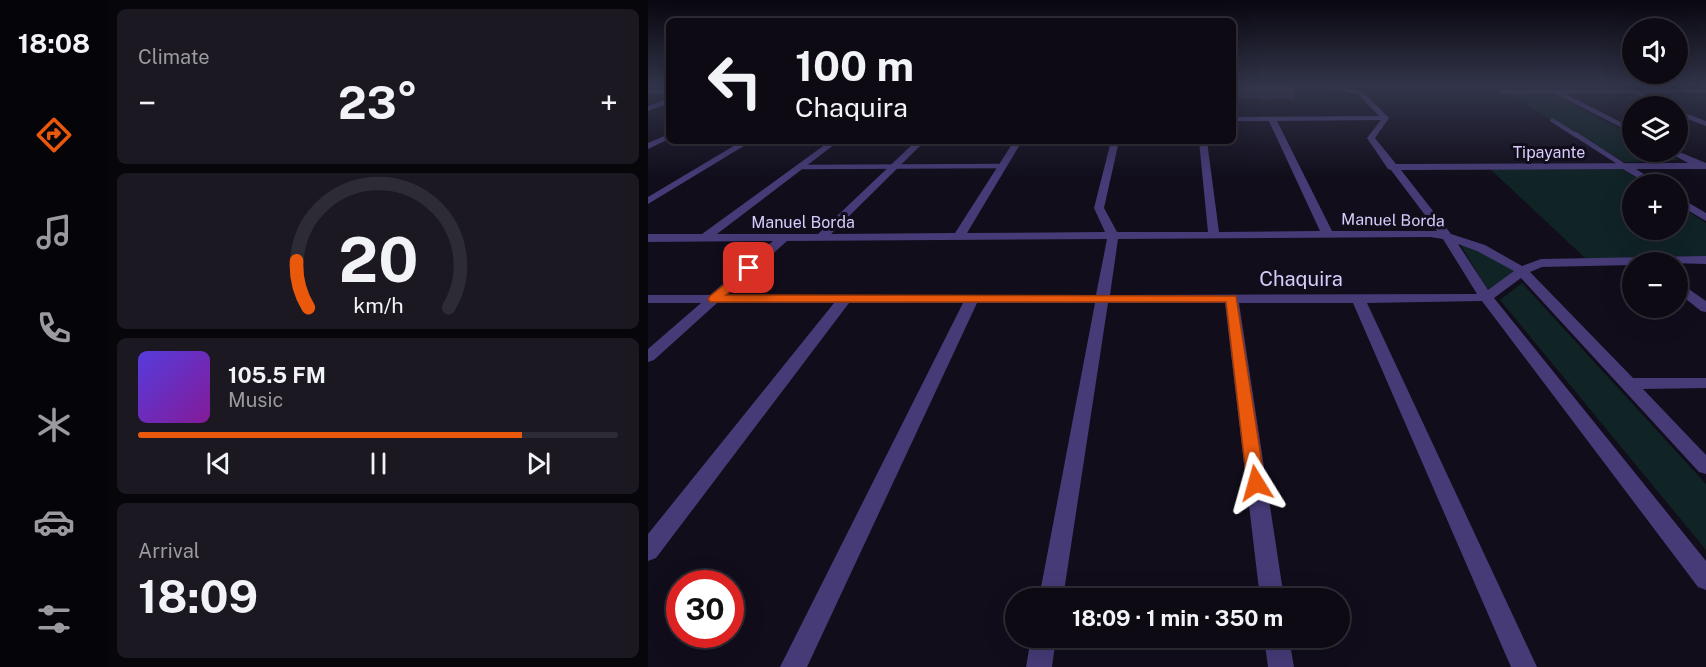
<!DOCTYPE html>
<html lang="en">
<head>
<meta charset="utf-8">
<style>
  :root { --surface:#0d0a14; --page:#1b1822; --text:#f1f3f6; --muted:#9a9aa0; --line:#2d2b34; --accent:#ea580c }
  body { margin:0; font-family:"Public Sans",sans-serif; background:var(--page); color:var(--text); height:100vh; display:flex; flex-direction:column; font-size:22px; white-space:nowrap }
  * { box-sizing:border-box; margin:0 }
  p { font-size:20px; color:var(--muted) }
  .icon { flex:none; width:33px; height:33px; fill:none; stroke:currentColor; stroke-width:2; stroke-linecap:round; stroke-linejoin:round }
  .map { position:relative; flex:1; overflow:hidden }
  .side { display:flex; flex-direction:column; gap:9px; padding:9px; background:#07060b; width:540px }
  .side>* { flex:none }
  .hud { position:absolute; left:18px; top:18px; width:570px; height:126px; border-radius:9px; box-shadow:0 6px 24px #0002,0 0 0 2px var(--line); background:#0d0a14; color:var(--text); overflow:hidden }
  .buttons { position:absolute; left:974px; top:18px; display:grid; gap:12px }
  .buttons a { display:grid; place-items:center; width:66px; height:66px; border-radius:50%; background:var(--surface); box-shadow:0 6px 24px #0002,0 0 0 2px var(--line); font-size:30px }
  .speed { position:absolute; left:18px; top:570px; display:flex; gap:12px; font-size:30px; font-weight:700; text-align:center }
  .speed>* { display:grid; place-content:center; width:78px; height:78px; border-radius:50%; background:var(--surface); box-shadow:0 6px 24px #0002,0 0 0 2px var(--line); line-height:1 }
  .speed .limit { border:9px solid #d22; background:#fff; color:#111 }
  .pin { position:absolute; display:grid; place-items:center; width:51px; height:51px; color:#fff; margin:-26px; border-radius:12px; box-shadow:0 3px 9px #0006 }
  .me { position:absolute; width:66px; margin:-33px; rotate:352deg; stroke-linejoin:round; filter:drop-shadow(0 0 4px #0008) }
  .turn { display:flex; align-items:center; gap:21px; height:126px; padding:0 30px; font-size:27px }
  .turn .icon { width:78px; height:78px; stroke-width:2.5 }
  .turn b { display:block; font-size:42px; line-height:51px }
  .big { font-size:45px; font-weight:700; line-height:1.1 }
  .side .card { flex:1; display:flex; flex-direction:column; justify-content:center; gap:9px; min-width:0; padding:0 21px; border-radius:9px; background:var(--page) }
  .side .dial { align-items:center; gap:0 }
  .dial svg { height:156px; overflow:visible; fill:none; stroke:var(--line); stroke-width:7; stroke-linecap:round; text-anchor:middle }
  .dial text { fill:var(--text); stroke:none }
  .song { display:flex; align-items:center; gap:18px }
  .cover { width:72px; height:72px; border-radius:9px; background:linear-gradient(135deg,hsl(250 70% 55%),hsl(290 70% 35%)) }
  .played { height:6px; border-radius:3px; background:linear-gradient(90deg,var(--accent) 80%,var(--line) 80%) }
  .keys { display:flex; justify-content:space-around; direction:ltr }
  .heat { display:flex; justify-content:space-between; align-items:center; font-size:33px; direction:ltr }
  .trip { position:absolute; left:357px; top:588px; width:345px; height:60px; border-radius:30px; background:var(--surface); box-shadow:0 6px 24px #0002,0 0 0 2px var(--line); font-weight:700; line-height:60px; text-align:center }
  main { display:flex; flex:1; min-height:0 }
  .dock { display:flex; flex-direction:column; width:108px; justify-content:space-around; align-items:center; background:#050408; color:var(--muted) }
  .dock .icon { width:42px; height:42px }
  .dock .selected { color:var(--accent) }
  .dock b { font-size:27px; color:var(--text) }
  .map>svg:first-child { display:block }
  .green { fill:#102325 }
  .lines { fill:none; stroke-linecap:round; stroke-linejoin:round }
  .service-far1 { stroke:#463b77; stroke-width:4 }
  .service { stroke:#463b77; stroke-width:4.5 }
  .minor { fill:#463b77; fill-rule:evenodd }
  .wall { fill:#312648 }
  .building { fill:#43385c; stroke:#5a4f75; stroke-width:1.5 }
  .route { fill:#ea580c; stroke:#983908; stroke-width:1.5 }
  .labels { text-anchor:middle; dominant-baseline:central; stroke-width:6; stroke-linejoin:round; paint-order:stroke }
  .far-street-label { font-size:16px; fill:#d7cbfb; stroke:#110d1b }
  .street-label { font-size:20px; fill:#d7cbfb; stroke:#110d1b }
</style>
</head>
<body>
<main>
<nav class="dock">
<b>18:08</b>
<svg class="icon selected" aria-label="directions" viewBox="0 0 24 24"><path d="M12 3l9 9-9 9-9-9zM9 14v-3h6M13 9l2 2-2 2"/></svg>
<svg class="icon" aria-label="music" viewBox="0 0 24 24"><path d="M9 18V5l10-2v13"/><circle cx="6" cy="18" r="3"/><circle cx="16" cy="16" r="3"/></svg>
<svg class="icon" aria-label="phone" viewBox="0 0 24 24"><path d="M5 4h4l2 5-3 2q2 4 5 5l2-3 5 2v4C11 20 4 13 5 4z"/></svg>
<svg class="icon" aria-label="climate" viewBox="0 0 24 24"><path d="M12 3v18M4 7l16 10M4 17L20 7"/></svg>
<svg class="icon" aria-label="car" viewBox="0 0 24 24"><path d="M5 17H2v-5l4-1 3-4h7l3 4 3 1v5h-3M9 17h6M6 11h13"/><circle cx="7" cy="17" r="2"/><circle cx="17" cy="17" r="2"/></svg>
<svg class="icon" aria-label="filters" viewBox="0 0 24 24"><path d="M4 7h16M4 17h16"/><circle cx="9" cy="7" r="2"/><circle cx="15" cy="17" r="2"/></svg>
</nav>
<section class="side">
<div class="card"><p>Climate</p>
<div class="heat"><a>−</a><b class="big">23°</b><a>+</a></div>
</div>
<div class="card dial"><svg viewBox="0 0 100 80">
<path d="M14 69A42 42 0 1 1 86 69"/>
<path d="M14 69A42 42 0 0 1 8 45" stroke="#ea580c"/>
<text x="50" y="56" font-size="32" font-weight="700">20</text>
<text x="50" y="72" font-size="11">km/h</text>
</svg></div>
<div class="card">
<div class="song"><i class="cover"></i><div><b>105.5 FM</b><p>Music</p></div></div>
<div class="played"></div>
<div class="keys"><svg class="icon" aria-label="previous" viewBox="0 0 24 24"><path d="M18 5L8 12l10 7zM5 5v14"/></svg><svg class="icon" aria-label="pause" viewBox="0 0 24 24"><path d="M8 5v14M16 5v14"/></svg><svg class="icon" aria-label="next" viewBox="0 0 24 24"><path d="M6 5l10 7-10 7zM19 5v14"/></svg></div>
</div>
<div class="card"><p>Arrival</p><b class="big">18:09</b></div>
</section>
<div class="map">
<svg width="1058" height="667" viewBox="0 0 1058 667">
  <rect width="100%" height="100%" fill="#110d1b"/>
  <g class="green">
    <path d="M860,94L909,96L984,135V152H1014L1031,160L976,162Z"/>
    <path d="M842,169H975L999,184H984V230H1029V204L1058,223V258H937Z"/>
    <path d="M811,242L869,270L840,291Z"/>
    <path d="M874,283L1058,484V550L852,300Z"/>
  </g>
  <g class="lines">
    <path class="service-far1" d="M904,120L929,136"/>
    <g class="service">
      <path d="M927,134L978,167"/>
      <path d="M152,167L354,166"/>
    </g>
    <g class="minor">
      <path d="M663,85H677L714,91L741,118L727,138L748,164L1040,163L1020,152L1029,151L1058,163V169H988L1011,184H1000L975,169L753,170L803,234L837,245L874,266L893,259L1058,256V264L984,262V265L894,267L882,272L985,378H1058V388L995,389L1058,455V474L1051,472L873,278L846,298L1058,561V590L1050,587L834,301L719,303L889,667H863L705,303H591L636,598H612L577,303H460L415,598H391L447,303H329L159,667H132L315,303H201L8,558L0,561V534L186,303H69L6,360L0,362V349L53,303H0V295H62L125,241L0,242V234H54L182,141H191L69,234H170L268,141H277L183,234L307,233L366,141H374L319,233L457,232L446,208L463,141H471L456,208L469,232H560L551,141H559L571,232L672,231L621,121H585V117L731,116L710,94ZM733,120L719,138L740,169L743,170L789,231H684L629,121ZM782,237L795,239L829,294L462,295L470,239ZM459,239L448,295H79L139,241ZM810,244L829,251L866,271L840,290Z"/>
      <path d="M1058,89V93H993L1020,106H1012L986,93L918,94L984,128V133L908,94H853L850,92L853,90Z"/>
      <rect x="0" y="90" width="21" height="4"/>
      <path d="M21,98V103L0,111V106Z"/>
      <path d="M1029,110L1058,121V126L1029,115Z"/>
      <path d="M21,134V139L0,149V143Z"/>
      <path d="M94,141H104L0,204V197Z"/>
      <path d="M1029,196L1058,213V221L1029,204Z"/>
      <path d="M1029,281L1058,301V312L1053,311L1029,292Z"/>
      <path d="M383,638H408L404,667H378Z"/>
      <path d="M616,638H641L646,667H620Z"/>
    </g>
  </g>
  <path class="wall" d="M589,85H645L647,88L646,99H592Z"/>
  <path class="building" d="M591,85H645L647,88H592Z"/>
  <linearGradient id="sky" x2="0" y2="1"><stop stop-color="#09070f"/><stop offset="0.48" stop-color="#32354a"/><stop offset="1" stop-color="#32354a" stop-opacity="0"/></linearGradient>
  <rect width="1058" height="178" fill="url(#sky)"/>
  <path class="route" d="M101,265L105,266V271L78,295L588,296L617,483L615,488L608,490L602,488L599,483L578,302H62L60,299L62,296Z"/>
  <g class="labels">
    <g class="far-street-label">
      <text x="901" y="152">Tipayante</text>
      <text transform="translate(745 220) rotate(1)">Manuel Borda</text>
      <text x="155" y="222">Manuel Borda</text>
    </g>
    <g class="street-label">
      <text x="653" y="279">Chaquira</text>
    </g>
  </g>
</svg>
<div class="buttons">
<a><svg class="icon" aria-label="sound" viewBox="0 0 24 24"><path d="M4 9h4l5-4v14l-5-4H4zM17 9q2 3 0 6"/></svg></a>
<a><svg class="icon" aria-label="layers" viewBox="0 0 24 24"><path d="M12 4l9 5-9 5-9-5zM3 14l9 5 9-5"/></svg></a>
<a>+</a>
<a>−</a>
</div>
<div class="speed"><div class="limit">30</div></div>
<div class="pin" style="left:101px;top:268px;background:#d93025"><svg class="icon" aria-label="arrive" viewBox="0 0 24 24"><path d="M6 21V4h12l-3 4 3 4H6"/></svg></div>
<svg class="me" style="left:608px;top:483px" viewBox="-20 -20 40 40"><path d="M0-17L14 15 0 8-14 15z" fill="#ea580c" stroke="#fff" stroke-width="4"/></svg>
<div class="trip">18:09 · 1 min · 350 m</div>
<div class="hud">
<div class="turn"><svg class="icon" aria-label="left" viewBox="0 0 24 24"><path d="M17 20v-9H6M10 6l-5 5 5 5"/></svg><div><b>100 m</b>Chaquira</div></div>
</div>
</div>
</main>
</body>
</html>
